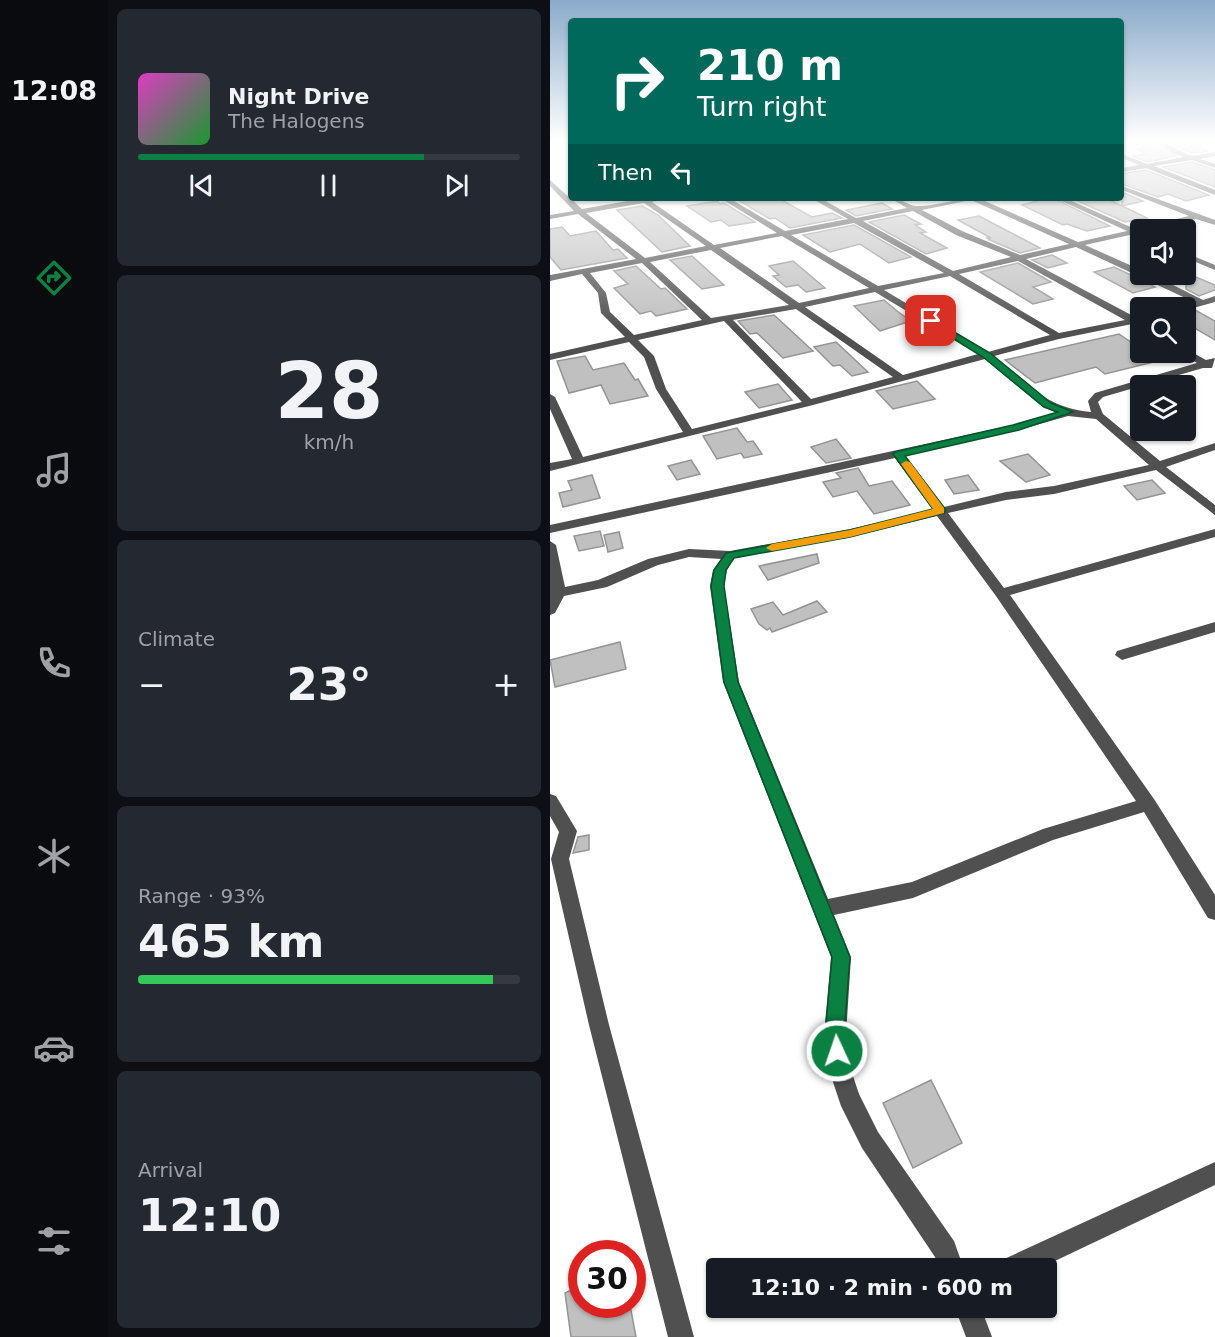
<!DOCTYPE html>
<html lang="en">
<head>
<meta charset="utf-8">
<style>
  :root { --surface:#171b24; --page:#242831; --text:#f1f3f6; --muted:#9ea1a6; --line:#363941; --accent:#0b8043 }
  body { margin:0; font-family:"DejaVu Sans",sans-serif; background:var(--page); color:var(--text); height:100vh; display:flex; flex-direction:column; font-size:22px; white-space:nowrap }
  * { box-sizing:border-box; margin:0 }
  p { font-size:20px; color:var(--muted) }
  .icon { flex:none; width:33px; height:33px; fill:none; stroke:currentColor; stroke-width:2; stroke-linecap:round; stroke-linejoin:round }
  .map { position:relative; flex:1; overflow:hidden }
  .panel { display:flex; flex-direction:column; gap:9px; padding:9px; background:#0d0f14; width:442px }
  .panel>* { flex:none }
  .guide { position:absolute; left:18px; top:18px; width:556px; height:183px; border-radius:6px; box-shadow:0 2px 4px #0004; background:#00695c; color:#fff; overflow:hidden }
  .controls { position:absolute; left:580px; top:219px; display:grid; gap:12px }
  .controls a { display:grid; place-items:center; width:66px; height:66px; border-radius:6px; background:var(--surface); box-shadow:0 2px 4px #0004; font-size:30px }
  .speed { position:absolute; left:18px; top:1240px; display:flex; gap:12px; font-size:30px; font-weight:700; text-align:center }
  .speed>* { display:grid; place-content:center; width:78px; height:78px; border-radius:50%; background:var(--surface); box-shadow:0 2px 4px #0004; line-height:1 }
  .speed .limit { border:9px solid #d22; background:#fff; color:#111 }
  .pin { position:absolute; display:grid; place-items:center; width:51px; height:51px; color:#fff; margin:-26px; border-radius:12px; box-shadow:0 3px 9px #0006 }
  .me { position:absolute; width:66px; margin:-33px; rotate:357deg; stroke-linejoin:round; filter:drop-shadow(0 0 4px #0008) }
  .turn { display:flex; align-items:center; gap:21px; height:126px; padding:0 30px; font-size:27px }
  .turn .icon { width:78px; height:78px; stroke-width:2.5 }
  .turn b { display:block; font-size:42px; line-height:51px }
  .then { display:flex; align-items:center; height:57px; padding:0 30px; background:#0003; gap:12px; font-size:22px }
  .big { font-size:45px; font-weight:800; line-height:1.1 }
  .panel .card { flex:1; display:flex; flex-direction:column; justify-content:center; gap:9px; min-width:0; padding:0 21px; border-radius:9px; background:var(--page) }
  .panel .dial { align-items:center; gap:0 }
  .dial b { font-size:78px; line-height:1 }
  .song { display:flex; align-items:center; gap:18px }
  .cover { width:72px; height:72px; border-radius:9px; background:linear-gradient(135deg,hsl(310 70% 55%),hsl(130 70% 35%)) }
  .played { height:6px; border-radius:3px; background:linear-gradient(90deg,var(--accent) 75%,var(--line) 75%) }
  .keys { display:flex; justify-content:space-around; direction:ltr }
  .heat { display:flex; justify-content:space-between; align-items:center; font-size:33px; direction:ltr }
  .charge { height:9px; border-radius:4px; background:linear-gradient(90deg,#34c759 93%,var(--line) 0) }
  .trip { position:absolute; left:156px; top:1258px; width:351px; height:60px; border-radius:6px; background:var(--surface); box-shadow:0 2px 4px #0004; font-weight:800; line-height:60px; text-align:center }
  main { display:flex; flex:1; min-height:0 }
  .tab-bar { display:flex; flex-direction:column; width:108px; justify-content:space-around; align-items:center; background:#090b0e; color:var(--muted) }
  .tab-bar .icon { width:42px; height:42px }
  .tab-bar .selected { color:var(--accent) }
  .tab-bar b { font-size:27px; color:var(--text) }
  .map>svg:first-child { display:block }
  .building { fill:#c0c0c0; stroke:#949494; stroke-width:1.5 }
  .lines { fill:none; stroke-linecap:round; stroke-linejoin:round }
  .minor { fill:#505050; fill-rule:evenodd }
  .route { fill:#0b8043; stroke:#07532c; stroke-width:1.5 }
  .slow { fill:#f59e0b }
</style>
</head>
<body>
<main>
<nav class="tab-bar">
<b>12:08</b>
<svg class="icon selected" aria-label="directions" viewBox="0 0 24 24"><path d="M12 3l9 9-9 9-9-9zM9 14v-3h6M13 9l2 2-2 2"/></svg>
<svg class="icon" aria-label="music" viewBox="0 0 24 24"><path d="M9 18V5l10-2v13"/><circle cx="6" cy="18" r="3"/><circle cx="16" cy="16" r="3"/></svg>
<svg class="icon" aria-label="phone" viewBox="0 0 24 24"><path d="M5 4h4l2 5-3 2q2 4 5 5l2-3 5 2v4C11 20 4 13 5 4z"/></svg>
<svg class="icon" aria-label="climate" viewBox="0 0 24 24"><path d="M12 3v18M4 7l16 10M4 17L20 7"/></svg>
<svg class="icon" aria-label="car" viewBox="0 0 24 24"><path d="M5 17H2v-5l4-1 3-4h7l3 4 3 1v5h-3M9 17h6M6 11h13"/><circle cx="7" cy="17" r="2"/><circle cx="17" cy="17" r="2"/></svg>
<svg class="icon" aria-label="filters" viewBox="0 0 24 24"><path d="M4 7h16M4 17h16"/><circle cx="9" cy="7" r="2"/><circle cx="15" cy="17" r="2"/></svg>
</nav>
<section class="panel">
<div class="card">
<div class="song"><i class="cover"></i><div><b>Night Drive</b><p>The Halogens</p></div></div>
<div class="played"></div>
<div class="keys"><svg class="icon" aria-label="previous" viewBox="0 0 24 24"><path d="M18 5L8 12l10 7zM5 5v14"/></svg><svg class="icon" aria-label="pause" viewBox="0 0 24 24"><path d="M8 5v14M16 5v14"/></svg><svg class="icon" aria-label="next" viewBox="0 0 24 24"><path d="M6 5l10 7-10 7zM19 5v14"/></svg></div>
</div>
<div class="card dial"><b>28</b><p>km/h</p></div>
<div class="card"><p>Climate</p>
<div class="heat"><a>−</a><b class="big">23°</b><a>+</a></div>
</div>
<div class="card"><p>Range · 93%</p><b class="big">465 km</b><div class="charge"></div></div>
<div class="card"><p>Arrival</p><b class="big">12:10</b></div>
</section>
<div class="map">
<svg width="665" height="1337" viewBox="0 0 665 1337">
  <rect width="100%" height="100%" fill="#fff"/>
  <g class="building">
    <path d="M580,142H607L626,156L597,162L583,156L596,154L586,149L594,148Z"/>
    <path d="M619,142H644L658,151L641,153Z"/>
    <path d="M642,162L665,170V187L613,167Z"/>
    <path d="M596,170L659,195L636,201L618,194L608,197L572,184V174Z"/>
    <path d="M572,192L593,201L572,206L597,218L575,222L521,198H555L572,206Z"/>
    <path d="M200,198H215L218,200L228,198L262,217L282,213L292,218L240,228L225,218L220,219L188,200Z"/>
    <path d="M498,198H503L560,226L537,231L517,224L513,225L472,205Z"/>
    <path d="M167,201L170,204L174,203L205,222L179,226L171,220L161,222L137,206Z"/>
    <path d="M332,203L342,209L306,216L296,210Z"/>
    <path d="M92,206L108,215L140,246L112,252L67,210Z"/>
    <path d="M354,215L371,224L365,225L376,232L370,233L397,248L376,254L319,222Z"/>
    <path d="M429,216L490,248L470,253L440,240L437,238H441L408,220Z"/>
    <path d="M304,225L361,257L339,263L310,244L280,252L253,235Z"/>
    <path d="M12,227L20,236L46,231L63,250L68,249L77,258L11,270L0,257V229Z"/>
    <path d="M502,255L517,263L498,268L482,260Z"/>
    <path d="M142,256L174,285L152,289L120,260Z"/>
    <path d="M243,261L275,288L256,292L248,285L236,287L223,276L229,275L219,266Z"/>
    <path d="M468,263L501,282L483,287L503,299L483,304L430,272Z"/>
    <path d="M86,266L111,289L115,288L137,309L106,316L101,311L90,314L64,288L78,284L64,271Z"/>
    <path d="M564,267L591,280L605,287L583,293L544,272Z"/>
    <path d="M636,273L665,285V290L649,296L636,289Z"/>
    <path d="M334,300L347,311L361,321L330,331L304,306Z"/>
    <path d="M645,310L665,321V340L636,323V312Z"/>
    <path d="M224,315L236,326L263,351L233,358L207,333L200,334L188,321Z"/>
    <path d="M569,334L591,349V352H619L620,358L555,374L546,367L485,383L455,360Z"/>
    <path d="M286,342L318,372L302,376L290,365L283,366L264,347Z"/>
    <path d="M35,356L43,370L74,363L85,380L88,379L98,396L60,404L51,385L19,393L7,361Z"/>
    <path d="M367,381L385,399L343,409L326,391Z"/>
    <path d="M228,384L242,400L209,408L195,392Z"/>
    <path d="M187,428L197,442L203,441L212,454L194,458L191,453L167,459L153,436Z"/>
    <path d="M286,439L301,458L276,463L261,447Z"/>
    <path d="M478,454L500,475L476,482L450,461Z"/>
    <path d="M141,460L150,474L127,480L118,466Z"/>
    <path d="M308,468L319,486L342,481L360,505L324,514L307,491L283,497L273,482L291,478L286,473Z"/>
    <path d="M42,475L50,498L13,507L9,493L22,490L18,481Z"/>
    <path d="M418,475L429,490L404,494L395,480Z"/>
    <path d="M602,480L615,493L587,500L574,486Z"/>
    <path d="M50,531L54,546L29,551L24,536Z"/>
    <path d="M69,532L73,548L58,552L54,535Z"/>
    <path d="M267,554L269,563L218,580L209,566Z"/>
    <path d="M267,601L277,612L222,632L220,628L217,630L209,624L201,609L223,602L233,615Z"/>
    <path d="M70,642L76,669L5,687L0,660Z"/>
    <path d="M39,835V850L23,853L28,837Z"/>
    <path d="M381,1080L412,1143L363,1168L333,1103Z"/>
    <path d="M32,1285V1305H80L86,1337H21L15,1293Z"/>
  </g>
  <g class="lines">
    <g class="minor">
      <path d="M609,142C620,141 628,152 640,155C647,157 657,153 665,152V156L650,159L665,164V168L642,160L604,166L665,190V195L596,168L572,172V168L589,165L572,158V154L597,164L634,157L623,153Z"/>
      <path d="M0,180L32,209L89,199L88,198H115L102,202L164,245L227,233L170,198H179L235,231L298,219L261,198H270L306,218L357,208L340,198C352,198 358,206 367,206C383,207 408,198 428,198L528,242L577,231L505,198H515L585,229L639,216L572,190V186L665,220V225L646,219L604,230H591V234H584L535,245L591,270V274H601L653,300L665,296V302L636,310V308H630L644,302L526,247L476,259L585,317L591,316V325L582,324L509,339L444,356C478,384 495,408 541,412L538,401L545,393L647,363L632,354L630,352H636V349L656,360L665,358L662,368H653L553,397L548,402L553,414L610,461L665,443V450L616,467L665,505V515L606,470L504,494L456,500L398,513L454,588L665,529V537L460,595L604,799L665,895V920L658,918L594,812L503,840L363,898L284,915L301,957L296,1035L300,1067L309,1094L328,1132L404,1241L414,1269H390L385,1257L312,1148L291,1106L278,1067L274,1035L281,957L173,682L160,586L163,570L171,559L139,557L108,565L57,587L14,596L5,613L0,615V541L6,545L15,587L48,580L98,559L139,549L180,551L300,529L383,510L345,458L0,533V525L463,425L507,413L493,407L435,359L263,405L0,471V463L22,459L0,409V394L5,397L33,457L133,432L106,389L94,357L79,342L0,360V354L75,337L51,313L48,293L32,274L0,281V275L86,259L28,214L0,219V215L24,211L0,186ZM421,200L519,244L470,255L412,231L372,210ZM94,203L156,246L95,258L36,213ZM363,211L406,235L461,257L403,271L313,221ZM304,223L394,273L328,286L241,235ZM232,236L319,288L249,303L170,248ZM161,250L239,305L161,318L100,262ZM468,261L575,320L509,333L409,274ZM92,263L152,320L84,335L60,312L56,293L40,273ZM400,276L500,335L438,352L334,290ZM325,292L428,354L353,375L255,307ZM246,309L343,377L261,399L183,320ZM174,321L252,402L142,429L116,389L104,356L88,340ZM518,416L546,419L599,465L504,486L456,492L394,507L355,455L465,431ZM387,516L446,596L586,801L493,829L362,882L278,899L189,682L174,586L177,570L184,558L300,537Z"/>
      <path d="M636,253L665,265V270L636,258Z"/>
      <path d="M665,622V632L572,660L565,655L567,651Z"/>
      <path d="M0,794L6,796L27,831L19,859L59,1025L144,1337H118L39,1025L1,859L9,832L0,816Z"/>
      <path d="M665,1162V1185L488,1269H449L452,1260Z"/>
      <path d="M405,1308H431L442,1337H416Z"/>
    </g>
  </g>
  <linearGradient id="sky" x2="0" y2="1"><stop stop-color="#8aabca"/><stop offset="0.43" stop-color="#fff"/><stop offset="1" stop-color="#fff" stop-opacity="0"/></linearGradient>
  <rect width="665" height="329" fill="url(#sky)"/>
  <path class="route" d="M378,320H384L440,353L501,403L523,412L469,430L355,456L396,510L394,513L300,537L184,558L176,570L174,586L188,682L300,957L294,1035L297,1051L294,1058L287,1061L280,1058L275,1035L282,957L174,682L161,586L164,570L176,553L300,530L383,509L343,454L345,452L463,425L508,412L494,407L433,357L378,323Z"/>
  <path class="slow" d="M356,461L360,462L394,508V513L300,537L222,551L216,548L222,544L300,530L383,509L351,464Z"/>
</svg>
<div class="controls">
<a><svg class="icon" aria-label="sound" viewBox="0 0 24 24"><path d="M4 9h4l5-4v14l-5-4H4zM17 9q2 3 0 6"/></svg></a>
<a><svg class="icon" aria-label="search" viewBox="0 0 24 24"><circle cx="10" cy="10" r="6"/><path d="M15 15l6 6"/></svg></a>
<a><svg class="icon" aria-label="layers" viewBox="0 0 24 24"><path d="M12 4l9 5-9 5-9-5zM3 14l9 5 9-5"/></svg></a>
</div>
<div class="speed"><div class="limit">30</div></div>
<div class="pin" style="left:381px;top:321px;background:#d93025"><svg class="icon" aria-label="arrive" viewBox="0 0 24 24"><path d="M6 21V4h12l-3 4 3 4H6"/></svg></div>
<svg class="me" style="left:287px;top:1051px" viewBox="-20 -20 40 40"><circle r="17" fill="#0b8043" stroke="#fff" stroke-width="3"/><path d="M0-11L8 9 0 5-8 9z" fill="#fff"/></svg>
<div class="trip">12:10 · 2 min · 600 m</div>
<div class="guide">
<div class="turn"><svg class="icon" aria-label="right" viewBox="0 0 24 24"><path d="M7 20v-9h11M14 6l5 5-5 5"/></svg><div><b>210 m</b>Turn right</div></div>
<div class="then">Then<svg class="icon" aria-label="left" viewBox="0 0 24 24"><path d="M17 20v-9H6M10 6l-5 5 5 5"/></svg></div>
</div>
</div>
</main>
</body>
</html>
